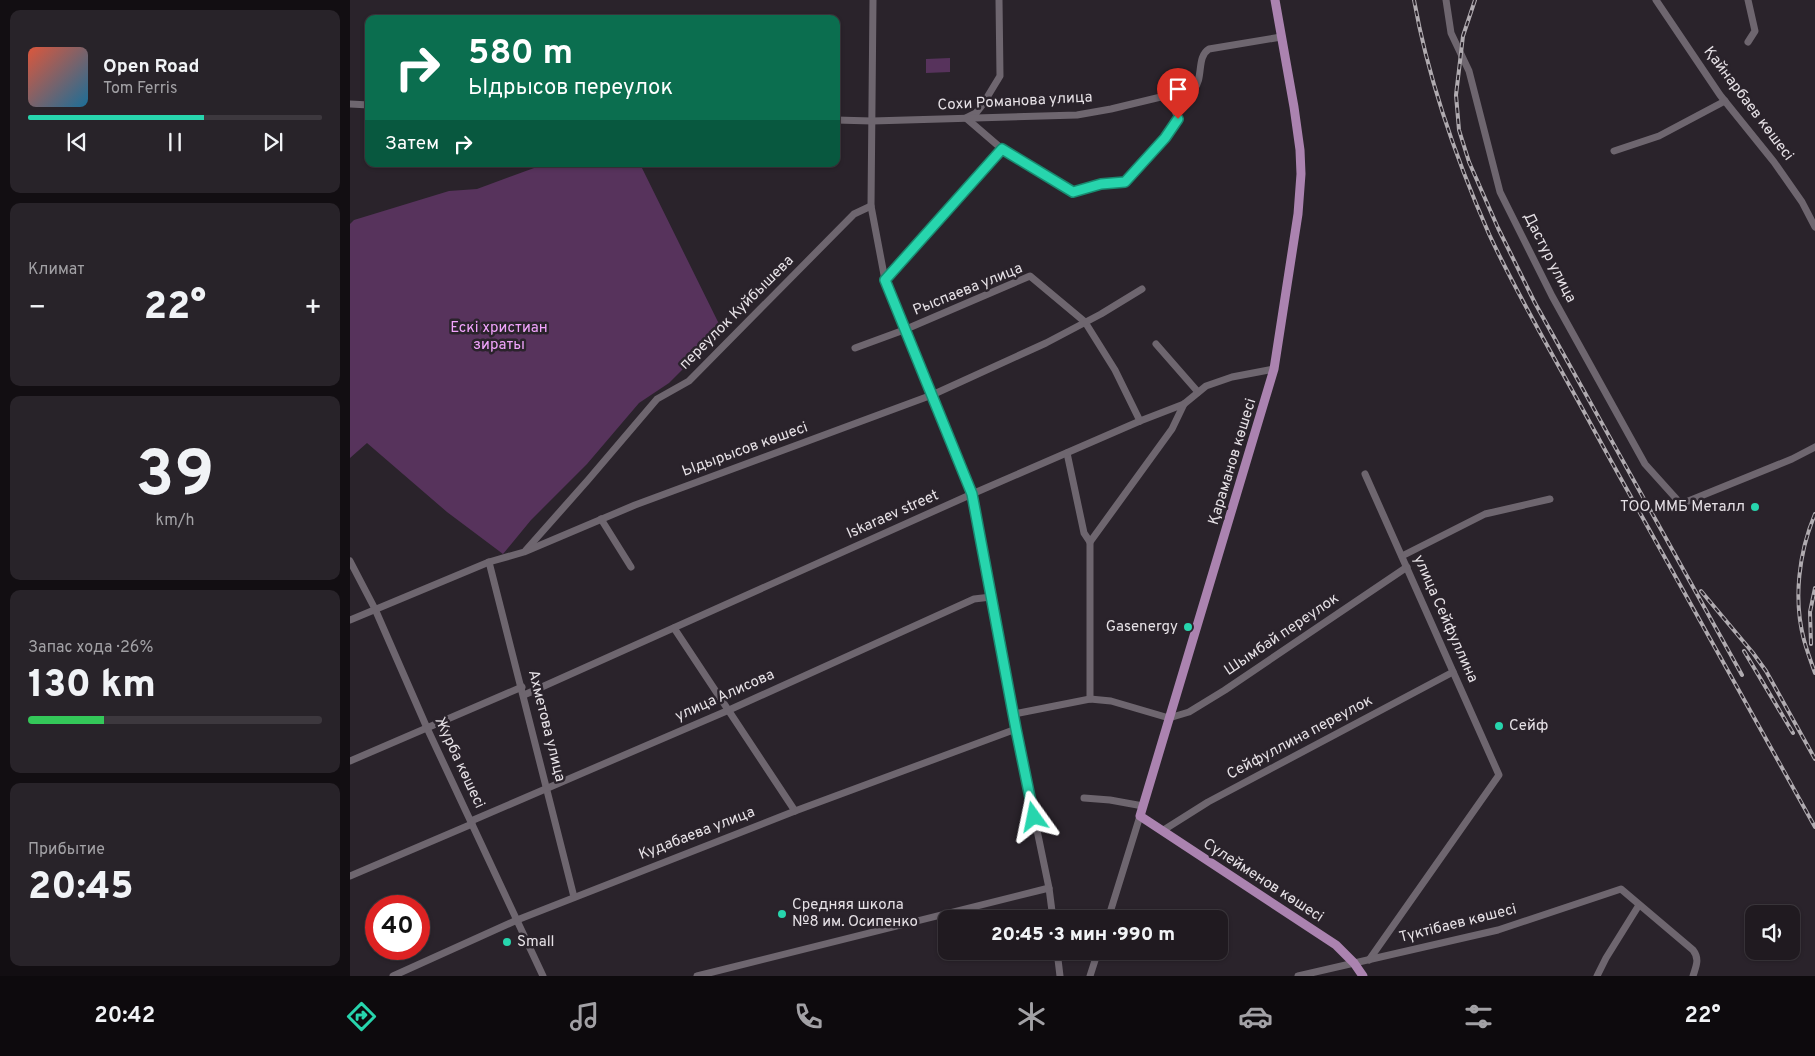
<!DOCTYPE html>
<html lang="ru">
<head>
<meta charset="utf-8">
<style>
  :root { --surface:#201a20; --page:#282329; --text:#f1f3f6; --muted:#a2a1a5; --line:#3d383e; --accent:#27d5ad }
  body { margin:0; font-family:Overpass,sans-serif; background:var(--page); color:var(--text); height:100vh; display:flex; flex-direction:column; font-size:19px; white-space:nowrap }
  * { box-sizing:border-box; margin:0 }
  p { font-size:16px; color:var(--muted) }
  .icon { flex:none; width:28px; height:28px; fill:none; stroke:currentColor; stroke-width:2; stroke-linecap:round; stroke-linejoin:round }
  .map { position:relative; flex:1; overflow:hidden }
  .panel { display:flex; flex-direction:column; gap:10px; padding:10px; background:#120e12; width:350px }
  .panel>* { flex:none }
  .hud { position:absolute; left:15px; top:15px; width:475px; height:152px; border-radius:10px; box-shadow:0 1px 4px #0004,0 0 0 1px var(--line); background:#0b6e4f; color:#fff; overflow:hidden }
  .buttons { position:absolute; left:1395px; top:905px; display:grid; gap:10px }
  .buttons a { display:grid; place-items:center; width:55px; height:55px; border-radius:10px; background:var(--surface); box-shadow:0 1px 4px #0004,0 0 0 1px var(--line); font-size:25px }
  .speed { position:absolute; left:15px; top:895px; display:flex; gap:10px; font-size:25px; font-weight:700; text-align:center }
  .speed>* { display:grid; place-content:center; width:65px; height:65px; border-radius:50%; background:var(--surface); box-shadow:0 1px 4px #0004,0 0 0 1px var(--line); line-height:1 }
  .speed .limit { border:8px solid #d22; background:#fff; color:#111 }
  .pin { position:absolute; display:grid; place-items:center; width:42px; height:42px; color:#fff; margin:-51px -21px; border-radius:50% 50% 50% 0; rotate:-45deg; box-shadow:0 0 5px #0007 }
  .pin .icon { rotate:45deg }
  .me { position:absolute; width:55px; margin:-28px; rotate:348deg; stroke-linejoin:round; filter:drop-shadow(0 0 4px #0008) }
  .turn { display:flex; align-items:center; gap:18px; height:105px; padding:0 20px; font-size:22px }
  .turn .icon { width:65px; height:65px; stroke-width:2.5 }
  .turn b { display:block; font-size:35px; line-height:42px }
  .then { display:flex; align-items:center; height:48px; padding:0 20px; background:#0003; gap:10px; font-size:19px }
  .big { font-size:38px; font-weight:800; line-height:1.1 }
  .panel .widget { flex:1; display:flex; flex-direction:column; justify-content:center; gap:8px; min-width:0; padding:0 18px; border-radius:10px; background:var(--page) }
  .panel .dial { align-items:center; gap:0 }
  .dial b { font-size:65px; line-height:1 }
  .song { display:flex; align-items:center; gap:15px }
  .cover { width:60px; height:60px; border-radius:8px; background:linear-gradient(135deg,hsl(10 70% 55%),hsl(200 70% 35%)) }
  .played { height:5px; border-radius:2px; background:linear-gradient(90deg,var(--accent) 60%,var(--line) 60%) }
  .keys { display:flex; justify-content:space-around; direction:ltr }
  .heat { display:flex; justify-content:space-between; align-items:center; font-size:28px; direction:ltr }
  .charge { height:8px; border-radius:4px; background:linear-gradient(90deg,#34c759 26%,var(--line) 0) }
  .trip { position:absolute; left:588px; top:910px; width:290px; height:50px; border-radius:10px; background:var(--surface); box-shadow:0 1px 4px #0004,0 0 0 1px var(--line); font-weight:800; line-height:50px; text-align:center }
  .dock { display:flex; height:80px; justify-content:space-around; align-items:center; background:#0d0a0d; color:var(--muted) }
  .dock .icon { width:35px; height:35px }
  .dock .selected { color:var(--accent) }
  .dock b { font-size:22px; color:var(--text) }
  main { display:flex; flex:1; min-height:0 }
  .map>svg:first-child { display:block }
  .green { fill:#57335c }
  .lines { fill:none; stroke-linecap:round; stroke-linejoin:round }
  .minor { stroke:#6e666f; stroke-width:7 }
  .major { stroke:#ab83b0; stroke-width:9 }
  .rail-casing { stroke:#b0abb0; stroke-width:4 }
  .rail { stroke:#2a232b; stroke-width:2; stroke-dasharray:5.5; stroke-linecap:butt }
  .route-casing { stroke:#198a70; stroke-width:12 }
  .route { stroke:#27d5ad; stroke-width:9 }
  .poi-dot { fill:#27d5ad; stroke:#2a232b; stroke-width:2 }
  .labels { text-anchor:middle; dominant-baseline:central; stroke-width:5; stroke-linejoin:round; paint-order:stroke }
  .street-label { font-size:15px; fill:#e6e1e6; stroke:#2a232b }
  .park-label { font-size:15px; fill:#f1a4fc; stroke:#2a232b }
  .poi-label { font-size:15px; fill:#e6e1e6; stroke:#2a232b; text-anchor:start }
</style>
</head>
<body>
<main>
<section class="panel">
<div class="widget">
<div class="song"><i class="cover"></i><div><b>Open Road</b><p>Tom Ferris</p></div></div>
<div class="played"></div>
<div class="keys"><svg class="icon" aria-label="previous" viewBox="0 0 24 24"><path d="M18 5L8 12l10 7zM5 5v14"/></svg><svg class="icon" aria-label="pause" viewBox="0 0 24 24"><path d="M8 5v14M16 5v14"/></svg><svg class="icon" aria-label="next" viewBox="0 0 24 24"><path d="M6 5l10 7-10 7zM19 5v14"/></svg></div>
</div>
<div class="widget"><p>Климат</p>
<div class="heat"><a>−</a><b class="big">22°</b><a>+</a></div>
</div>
<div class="widget dial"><b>39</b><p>km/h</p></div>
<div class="widget"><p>Запас хода · 26%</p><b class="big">130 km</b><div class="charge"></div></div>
<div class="widget"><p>Прибытие</p><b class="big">20:45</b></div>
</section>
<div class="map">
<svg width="1465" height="976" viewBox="0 0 1465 976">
  <rect width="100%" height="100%" fill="#2a232b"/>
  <g class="green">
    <path d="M600,58V72L576,73V59Z"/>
    <path d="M195,164H290L372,330L319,383L289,403L237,464L181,520L153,554L97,512L17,443L0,458V224L4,220L99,191L127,189Z"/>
  </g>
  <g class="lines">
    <g class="minor">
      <path d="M523,0L521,206L535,280L554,330L622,494L666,729L699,888L703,919"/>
      <path d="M649,0L650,76L633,104L626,113L616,118L652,149L723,192L751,184L775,182L815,138L828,119L820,96"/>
      <path d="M1096,0L1101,33L1119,71L1150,192L1202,296L1295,464L1331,504L1442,459L1465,447"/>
      <path d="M1306,0L1370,95L1424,162L1452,202L1465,227"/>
      <path d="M1398,42L1405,31L1398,0"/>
      <path d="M0,104L19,105"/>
      <path d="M486,120L522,121L727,115L761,109L844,89C854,78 846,57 859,49L931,37"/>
      <path d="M1264,151L1309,136L1375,101"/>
      <path d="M535,280L652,149"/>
      <path d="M806,344L848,392"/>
      <path d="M505,348L554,330L680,276L735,322L765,370L790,421"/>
      <path d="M717,453L734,533L740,542V699"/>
      <path d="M1015,474L1149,775L1019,960"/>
      <path d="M251,519L281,567"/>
      <path d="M740,542L822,429L834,404"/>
      <path d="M176,550L238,480L307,399L339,381L504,214L521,206"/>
      <path d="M1052,556L1135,514L1200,499"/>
      <path d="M0,561L25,609L77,728L193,976"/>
      <path d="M139,562L224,897"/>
      <path d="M0,620L139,562L174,552L285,505L582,395L696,343L751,314L792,289"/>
      <path d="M324,628L445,811"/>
      <path d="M174,695L622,494L790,421L834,404L856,386L882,377L924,369"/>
      <path d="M664,714L740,699L761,701L819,718L839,712L875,690L1057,567"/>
      <path d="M0,761L172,687"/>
      <path d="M734,798L760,800L793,806"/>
      <path d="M121,821L379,710L624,599L641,597"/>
      <path d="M812,831L858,802L1103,672"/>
      <path d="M0,876L122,824"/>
      <path d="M758,919L790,816"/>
      <path d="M707,951L710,976"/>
      <path d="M43,976L167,920L445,811L666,729"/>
      <path d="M347,976L699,888"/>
      <path d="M740,976L748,951"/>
      <path d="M948,976L1148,930L1271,889L1343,950C1350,959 1346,966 1343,976"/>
      <path d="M1247,976L1256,958L1289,905"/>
    </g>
    <path class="major" d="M925,0L944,107L950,150L951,174L948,214L924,369L790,816L986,945L1004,963L1013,976"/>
    <defs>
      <g id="rail">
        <path d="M1064,0C1078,78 1107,161 1139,234C1170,301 1209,365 1244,430C1317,563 1392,695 1465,827"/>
        <path d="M1125,0L1113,36L1106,95L1109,130L1119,162L1148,228L1185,303L1392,675"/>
        <path d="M1465,514C1449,552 1443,599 1454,640C1457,651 1461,662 1465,673"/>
        <path d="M1351,591L1403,653L1416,671L1465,759"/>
        <path d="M1461,644L1460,612L1465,588"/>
        <path d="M1394,651L1443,733"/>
      </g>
    </defs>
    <use href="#rail" class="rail-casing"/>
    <use href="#rail" class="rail"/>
  </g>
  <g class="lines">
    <defs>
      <path id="route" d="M684,817L666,729L622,494L535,280L652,149L723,192L751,184L775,182L815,138L828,119"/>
    </defs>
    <use href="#route" class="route-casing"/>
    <use href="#route" class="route"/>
  </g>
  <g class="poi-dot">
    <circle cx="1405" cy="507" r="5"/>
    <circle cx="838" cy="627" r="5"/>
    <circle cx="1149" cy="726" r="5"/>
    <circle cx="432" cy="914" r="5"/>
    <circle cx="157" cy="942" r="5"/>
  </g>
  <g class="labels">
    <g class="street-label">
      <text transform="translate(665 102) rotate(-3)">Сохи Романова улица</text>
      <text transform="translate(1398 104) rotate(53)">Қайнарбаев көшесі</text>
      <text transform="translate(1199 258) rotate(63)">Дастур улица</text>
      <text transform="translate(618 290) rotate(-22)">Рыспаева улица</text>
      <text transform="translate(387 313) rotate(-45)">переулок Куйбышева</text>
      <text transform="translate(395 450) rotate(-20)">Ыдырысов көшесі</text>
      <text transform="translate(883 462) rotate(-73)">Қараманов көшесі</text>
      <text transform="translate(543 515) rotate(-24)">Iskaraev street</text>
      <text transform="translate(1095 619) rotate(66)">улица Сейфуллина</text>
      <text transform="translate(932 635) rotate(-34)">Шымбай переулок</text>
      <text transform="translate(375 696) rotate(-24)">улица Алисова</text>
      <text transform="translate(196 726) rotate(76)">Ахметова улица</text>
      <text transform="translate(950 738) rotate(-28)">Сейфуллина переулок</text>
      <text transform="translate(109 763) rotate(65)">Журба көшесі</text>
      <text transform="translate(347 834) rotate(-21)">Кудабаева улица</text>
      <text transform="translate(913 881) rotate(33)">Сүлейменов көшесі</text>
      <text transform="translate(1108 924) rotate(-14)">Түктібаев көшесі</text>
    </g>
    <g class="park-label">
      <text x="149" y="328">Ескі христиан<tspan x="149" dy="17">зираты</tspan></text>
    </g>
    <g class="poi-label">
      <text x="1395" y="507" text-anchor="end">ТОО ММБ Металл</text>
      <text x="828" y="627" text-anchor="end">Gasenergy</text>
      <text x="1159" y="726">Сейф</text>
      <text x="442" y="905">Средняя школа<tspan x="442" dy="17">№8 им. Осипенко</tspan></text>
      <text x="167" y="942">Small</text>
    </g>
  </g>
</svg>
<div class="buttons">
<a><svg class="icon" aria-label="sound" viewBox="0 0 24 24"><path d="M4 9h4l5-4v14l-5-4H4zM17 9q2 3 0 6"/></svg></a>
</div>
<div class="speed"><div class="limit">40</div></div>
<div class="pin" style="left:828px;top:119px;background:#d93025"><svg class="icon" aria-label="arrive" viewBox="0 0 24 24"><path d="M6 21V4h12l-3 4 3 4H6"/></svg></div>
<svg class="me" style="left:684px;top:817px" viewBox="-20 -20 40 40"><path d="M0-17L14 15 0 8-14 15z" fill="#27d5ad" stroke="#fff" stroke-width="4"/></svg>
<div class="trip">20:45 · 3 мин · 990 m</div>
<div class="hud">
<div class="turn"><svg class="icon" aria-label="right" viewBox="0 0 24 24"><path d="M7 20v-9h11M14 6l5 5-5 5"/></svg><div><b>580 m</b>Ыдрысов переулок</div></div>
<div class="then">Затем<svg class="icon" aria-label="right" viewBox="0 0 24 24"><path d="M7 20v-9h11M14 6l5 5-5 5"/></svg></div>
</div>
</div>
</main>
<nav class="dock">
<b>20:42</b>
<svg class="icon selected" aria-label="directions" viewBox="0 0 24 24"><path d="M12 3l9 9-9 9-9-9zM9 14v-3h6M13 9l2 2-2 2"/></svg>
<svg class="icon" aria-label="music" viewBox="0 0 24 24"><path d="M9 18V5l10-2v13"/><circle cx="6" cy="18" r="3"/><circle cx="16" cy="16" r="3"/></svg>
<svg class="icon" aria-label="phone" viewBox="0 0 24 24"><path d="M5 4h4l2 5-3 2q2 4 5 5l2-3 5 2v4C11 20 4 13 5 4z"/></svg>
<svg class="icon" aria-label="climate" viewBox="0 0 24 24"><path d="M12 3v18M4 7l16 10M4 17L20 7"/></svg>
<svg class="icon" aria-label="car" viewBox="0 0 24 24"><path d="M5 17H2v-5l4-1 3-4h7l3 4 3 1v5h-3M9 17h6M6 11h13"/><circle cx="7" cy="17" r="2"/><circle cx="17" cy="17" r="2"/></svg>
<svg class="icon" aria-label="filters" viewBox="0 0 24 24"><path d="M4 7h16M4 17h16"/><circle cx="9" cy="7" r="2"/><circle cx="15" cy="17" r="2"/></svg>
<b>22°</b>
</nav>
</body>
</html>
